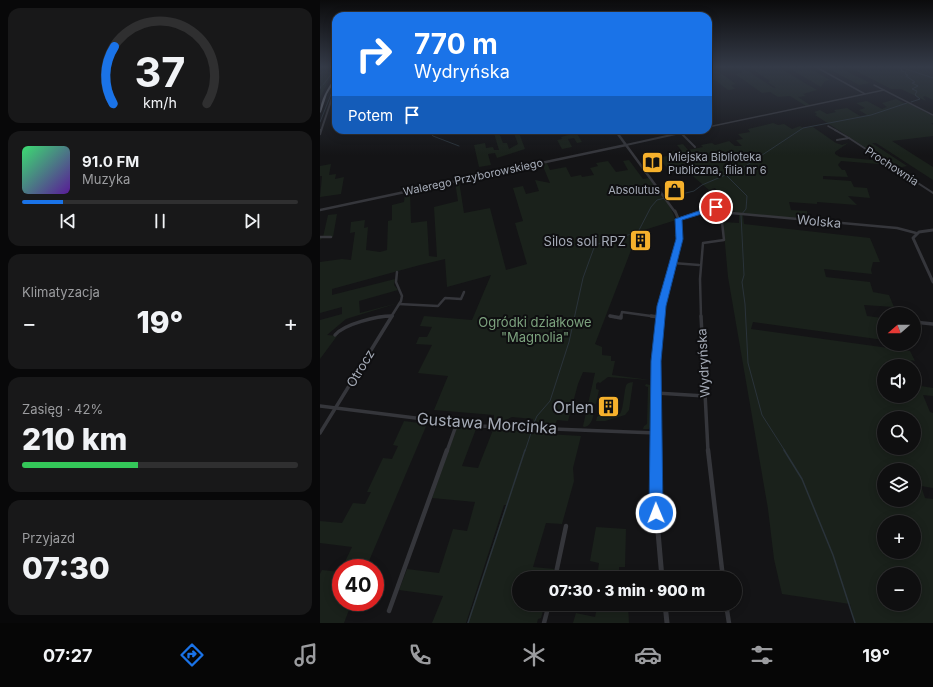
<!DOCTYPE html>
<html lang="pl">
<head>
<meta charset="utf-8">
<style>
  :root { --surface:#0f0f10; --page:#181819; --text:#f1f3f6; --muted:#9b9c9f; --line:#2f2f30; --accent:#1a73e8 }
  body { margin:0; font-family:Inter,sans-serif; background:var(--page); color:var(--text); height:100vh; display:flex; flex-direction:column; font-size:15px; white-space:nowrap }
  * { box-sizing:border-box; margin:0 }
  p { font-size:13px; color:var(--muted) }
  .icon { flex:none; width:22px; height:22px; fill:none; stroke:currentColor; stroke-width:2; stroke-linecap:round; stroke-linejoin:round }
  .map { position:relative; flex:1; overflow:hidden }
  .details { display:flex; flex-direction:column; gap:8px; padding:8px; background:#080809; width:320px }
  .details>* { flex:none }
  .guide { position:absolute; left:12px; top:12px; width:380px; height:122px; border-radius:12px; box-shadow:0 2px 10px #0003,0 0 0 1px var(--line); background:#1a73e8; color:#fff; overflow:hidden }
  .needle { width:26px; rotate:250deg }
  .buttons { position:absolute; left:557px; top:307px; display:grid; gap:8px }
  .buttons a { display:grid; place-items:center; width:44px; height:44px; border-radius:50%; background:var(--surface); box-shadow:0 2px 10px #0003,0 0 0 1px var(--line); font-size:20px }
  .speed { position:absolute; left:12px; top:559px; display:flex; gap:8px; font-size:20px; font-weight:700; text-align:center }
  .speed>* { display:grid; place-content:center; width:52px; height:52px; border-radius:50%; background:var(--surface); box-shadow:0 2px 10px #0003,0 0 0 1px var(--line); line-height:1 }
  .speed .limit { border:6px solid #d22; background:#fff; color:#111 }
  .pin { position:absolute; display:grid; place-items:center; width:34px; height:34px; color:#fff; margin:-17px; border:2px solid #fff; border-radius:50%; box-shadow:0 1px 4px #0007 }
  .me { position:absolute; width:44px; margin:-22px; rotate:359deg; stroke-linejoin:round; filter:drop-shadow(0 0 3px #0008) }
  .turn { display:flex; align-items:center; gap:14px; height:84px; padding:0 16px; font-size:18px }
  .turn .icon { width:52px; height:52px; stroke-width:2.5 }
  .turn b { display:block; font-size:28px; line-height:34px }
  .then { display:flex; align-items:center; height:38px; padding:0 16px; background:#0003; gap:8px; font-size:15px }
  .big { font-size:30px; font-weight:800; line-height:1.1 }
  .details .card { flex:1; display:flex; flex-direction:column; justify-content:center; gap:6px; min-width:0; padding:0 14px; border-radius:12px; background:var(--page) }
  .details .dial { align-items:center; gap:0 }
  .dial svg { height:104px; overflow:visible; fill:none; stroke:var(--line); stroke-width:7; stroke-linecap:round; text-anchor:middle }
  .dial text { fill:var(--text); stroke:none }
  .song { display:flex; align-items:center; gap:12px }
  .cover { width:48px; height:48px; border-radius:6px; background:linear-gradient(135deg,hsl(140 70% 55%),hsl(270 70% 35%)) }
  .played { height:4px; border-radius:2px; background:linear-gradient(90deg,var(--accent) 15%,var(--line) 15%) }
  .keys { display:flex; justify-content:space-around; direction:ltr }
  .heat { display:flex; justify-content:space-between; align-items:center; font-size:22px; direction:ltr }
  .charge { height:6px; border-radius:3px; background:linear-gradient(90deg,#34c759 42%,var(--line) 0) }
  .trip { position:absolute; left:192px; top:571px; width:230px; height:40px; border-radius:20px; background:var(--surface); box-shadow:0 2px 10px #0003,0 0 0 1px var(--line); font-weight:800; line-height:40px; text-align:center }
  .tabs { display:flex; height:64px; justify-content:space-around; align-items:center; background:#060606; color:var(--muted) }
  .tabs .icon { width:28px; height:28px }
  .tabs .current { color:var(--accent) }
  .tabs b { font-size:18px; color:var(--text) }
  main { display:flex; flex:1; min-height:0 }
  .map>svg:first-child { display:block }
  .green { fill:#1a211b; fill-rule:evenodd }
  .lines { fill:none; stroke-linecap:round; stroke-linejoin:round }
  .stream-far1 { stroke:#2a333a; stroke-width:1 }
  .stream { stroke:#2a333a; stroke-width:1.5 }
  .minor-far4 { stroke:#35363b; stroke-width:1.5 }
  .minor-far3 { stroke:#35363b; stroke-width:2 }
  .minor-far2 { stroke:#35363b; stroke-width:2.5 }
  .minor-far1 { stroke:#35363b; stroke-width:3.5 }
  .minor { stroke:#35363b; stroke-width:4.5 }
  .tertiary-far4 { stroke:#35363b; stroke-width:2 }
  .tertiary-far3 { stroke:#35363b; stroke-width:2.5 }
  .tertiary-far2 { stroke:#35363b; stroke-width:3 }
  .tertiary-far1 { stroke:#35363b; stroke-width:4 }
  .tertiary { stroke:#35363b; stroke-width:5 }
  .motorway { fill:#61646c; fill-rule:evenodd }
  .route { fill:#1a73e8; stroke:#114b97 }
  .labels { text-anchor:middle; dominant-baseline:central; stroke-width:4; stroke-linejoin:round; paint-order:stroke }
  .far-poi-label { font-size:11px; fill:#a5abb7; stroke:#0f0f11; text-anchor:start }
  .far-street-label { font-size:11px; fill:#a5abb7; stroke:#0f0f11 }
  .street-label { font-size:13px; fill:#a5abb7; stroke:#0f0f11 }
  .poi-label { font-size:13px; fill:#a5abb7; stroke:#0f0f11; text-anchor:end }
  .park-label { font-size:13px; fill:#7ca27e; stroke:#0f0f11 }
  .near-poi-label { font-size:16px; fill:#a5abb7; stroke:#0f0f11; text-anchor:end }
  .near-street-label { font-size:16px; fill:#a5abb7; stroke:#0f0f11 }
</style>
</head>
<body>
<main>
<section class="details">
<div class="card dial"><svg viewBox="0 0 100 80">
<path d="M14 69A42 42 0 1 1 86 69"/>
<path d="M14 69A42 42 0 0 1 15 25" stroke="#1a73e8"/>
<text x="50" y="56" font-size="32" font-weight="700">37</text>
<text x="50" y="72" font-size="11">km/h</text>
</svg></div>
<div class="card">
<div class="song"><i class="cover"></i><div><b>91.0 FM</b><p>Muzyka</p></div></div>
<div class="played"></div>
<div class="keys"><svg class="icon" aria-label="previous" viewBox="0 0 24 24"><path d="M18 5L8 12l10 7zM5 5v14"/></svg><svg class="icon" aria-label="pause" viewBox="0 0 24 24"><path d="M8 5v14M16 5v14"/></svg><svg class="icon" aria-label="next" viewBox="0 0 24 24"><path d="M6 5l10 7-10 7zM19 5v14"/></svg></div>
</div>
<div class="card"><p>Klimatyzacja</p>
<div class="heat"><a>−</a><b class="big">19°</b><a>+</a></div>
</div>
<div class="card"><p>Zasięg · 42%</p><b class="big">210 km</b><div class="charge"></div></div>
<div class="card"><p>Przyjazd</p><b class="big">07:30</b></div>
</section>
<div class="map">
<svg width="613" height="623" viewBox="0 0 613 623">
  <rect width="100%" height="100%" fill="#141416"/>
  <g class="green">
    <path d="M15,67L16,72L7,84L0,98L1,75L0,73L2,72L4,68H9L8,72L11,71Z"/>
    <path d="M388,67H392L416,84L411,85L415,89L408,90L388,75Z"/>
    <path d="M415,67H422L454,88H456L448,82L450,81L429,67H458L497,90L483,94L486,96L478,97L490,105L486,106L470,96L458,97L450,92L442,93L415,74L423,73Z"/>
    <path d="M467,67H487L510,80L505,81L501,87Z"/>
    <path d="M505,67H518L550,83L539,85Z"/>
    <path d="M528,67H611L613,68V100L605,96L603,97L606,101L581,89H571Z"/>
    <path d="M576,99L584,103H588L613,116V123H611L613,125V136L572,141L613,167V180L556,143H552L587,166L577,168L495,115L497,114L494,112L500,110L507,114L516,112L514,110L527,108L540,116L547,115L539,110L545,108L536,103L547,101L562,109L567,107L562,103Z"/>
    <path d="M453,123L458,125L464,124L472,129L480,126L483,128L493,127L516,143L522,145L528,143L515,152V154L520,157L563,161L570,165L521,161L518,165L522,170H525L528,177L503,176V179L531,181L534,187L547,188L550,198L528,196L537,205L497,202V204L469,202L471,210L487,211L488,220L416,213L395,188L389,190L368,172L360,174L356,169L349,170L338,158L351,155L349,152L361,150L357,145L363,144L368,150L383,147L381,145L392,143L395,145L409,141L415,146H422L416,140L423,139L418,134L430,132L428,129Z"/>
    <path d="M173,130H178L183,143H187L189,149L198,144L193,131L198,130L205,149L177,158L175,153L168,154L171,165L159,167L154,145L165,143L166,148L173,147L174,150H179Z"/>
    <path d="M250,130H255L262,142L257,143L254,138L248,139L252,147L242,149L237,140L242,139L241,137L252,134Z"/>
    <path d="M309,160L323,179L329,178C343,197 361,215 357,240H354H355L356,237L354,235H357L356,220L318,232L275,344L282,347V355L291,356V361H295L292,375L330,380L288,377L280,383L278,382L276,384V389L279,390L276,404L270,403L269,406L275,407C273,415 273,426 264,427L263,426L275,373L263,372L258,384L248,421L237,420L235,425H213V419L192,417L179,423L174,422V415L114,410L128,376L98,373L112,345L96,344L99,337H107L112,327L100,326L104,316L152,320L171,275L127,287L125,259L100,265L12,289V295L75,279L74,285L78,290L39,301L40,313L78,303L26,319L7,335L17,336L0,359V320L22,314V307L0,313V262L22,259L31,260L35,232L30,233L31,222L45,220L44,228L48,227L46,250L60,252L67,250L68,221L72,220V205L84,202L85,193L90,192L91,223L107,221L109,256L117,257L114,207L138,201L135,182L139,181L144,213L170,208L186,270L207,264L195,223L203,221L193,188L203,186L206,194L219,191L215,180L230,183L222,164L227,163L230,170L246,167L251,177L261,175L262,177L274,175L270,168L278,166L276,163L288,161L296,172L308,170L303,161Z"/>
    <path d="M11,164L9,175L16,174L15,179L24,177L21,194L0,197L2,176H0V166Z"/>
    <path d="M17,214L13,237H3L0,240V237H3L8,215Z"/>
    <path d="M419,214L423,215L424,224L550,238L560,262H553L551,270L552,274L504,269L506,277L550,282L553,292L569,295L574,307L544,305L547,316L562,318L564,323V340L433,322L431,329L590,351L595,361L591,360L594,366H564V396H594V367L601,386L613,388V396L603,395L610,412L613,413V488L601,486L605,498L613,499V623H535L530,604L462,594L454,559L448,509L408,277L403,222L419,223ZM564,418H594V448H564ZM564,470H594V500H564ZM564,522H594V552H564ZM564,574H594V604H564Z"/>
    <path d="M313,382L309,410L305,415L285,421H276L277,417L280,415L294,416L300,414C304,408 304,387 307,384C309,382 310,383 313,382Z"/>
    <path d="M326,384L330,385L332,389V425L329,429H323L324,426L327,424L328,387L325,386Z"/>
    <path d="M84,421L107,424L46,568H22L32,547L0,543V521L22,523L33,503L45,504L51,492H47L63,458L72,459L78,446L73,445Z"/>
    <path d="M137,427L156,429L142,466L158,468L173,430L211,431V433L261,436L253,468L254,481L242,524L226,523L213,567L234,569L231,578H199V604H225L221,618L218,619L217,623H147L186,505H184L146,623H112L123,596L79,590L87,569L119,573L133,529L147,531L155,502L112,498Z"/>
    <path d="M276,527L306,529L305,567H299V578H277L279,563L270,561Z"/>
    <path d="M2,570L20,572L21,571V602H32L24,623H0V574Z"/>
    <path d="M278,604L308,605L309,623H253L256,613L275,617Z"/>
  </g>
  <g class="lines">
    <g class="stream-far1">
      <path d="M579,67L582,70L581,71L586,72L585,74L588,75L586,76L595,82L592,83L598,86L592,89L597,91L595,95L600,99L591,102"/>
      <path d="M580,67L613,78"/>
      <path d="M3,85L16,68"/>
      <path d="M0,89L1,86"/>
      <path d="M0,122L16,82"/>
      <path d="M108,130L113,136L139,146"/>
      <path d="M406,175L427,196L426,209L421,215L424,275L422,282L425,304L428,363L442,415L465,451"/>
      <path d="M213,425L217,416L230,401L249,342L263,278L275,245L318,232L331,207L337,200L374,191L382,185L424,167L483,128L551,115L587,103"/>
      <path d="M205,451L211,433"/>
    </g>
    <g class="stream">
      <path d="M464,450L482,479L513,555L535,623"/>
      <path d="M148,623L205,450"/>
    </g>
    <g class="minor-far4">
      <path d="M496,67L545,94"/>
      <path d="M554,85L613,115"/>
      <path d="M508,126L517,131"/>
      <path d="M388,127L564,90"/>
      <path d="M369,131L374,130"/>
    </g>
    <g class="minor-far3">
      <path d="M515,130L529,138L517,140"/>
      <path d="M361,133L375,147"/>
      <path d="M529,138L613,193"/>
      <path d="M306,145L374,130"/>
      <path d="M379,212L396,207L400,212"/>
      <path d="M400,212H405"/>
    </g>
    <g class="minor-far2">
      <path d="M400,212L577,228L596,233"/>
      <path d="M358,219L382,211"/>
      <path d="M0,237H11"/>
      <path d="M353,263L379,265"/>
      <path d="M79,304L118,306L125,298L141,299L144,292"/>
      <path d="M290,316L295,317"/>
      <path d="M59,317L72,316"/>
      <path d="M71,317L81,301L82,296L76,282L77,272"/>
      <path d="M301,317L302,312L338,317"/>
      <path d="M381,317L380,279L383,243L404,240L402,222L399,211"/>
    </g>
    <g class="minor-far1">
      <path d="M290,316L301,318V316"/>
      <path d="M331,316L339,317"/>
      <path d="M381,316L388,451"/>
      <path d="M594,322L613,324"/>
      <path d="M15,335C24,324 57,316 72,316"/>
      <path d="M336,393L385,396"/>
      <path d="M0,406L159,426L336,433"/>
      <path d="M0,433L72,316"/>
      <path d="M127,451L137,423"/>
    </g>
    <g class="minor">
      <path d="M388,450L403,578"/>
      <path d="M235,578L246,526"/>
      <path d="M406,604L409,623"/>
      <path d="M69,611L127,450"/>
      <path d="M224,623L229,604"/>
    </g>
    <path class="tertiary-far4" d="M1,131L16,86"/>
    <g class="tertiary-far3">
      <path d="M295,130L355,212"/>
      <path d="M0,134L1,130"/>
      <path d="M0,210L306,145"/>
    </g>
    <g class="tertiary-far2">
      <path d="M613,230L599,232L593,238L613,282"/>
      <path d="M340,317C343,288 362,254 360,226C360,221 357,216 355,211"/>
    </g>
    <path class="tertiary-far1" d="M335,451L336,352L340,316"/>
    <g class="tertiary">
      <path d="M335,450V497L342,578"/>
      <path d="M345,604L347,623"/>
    </g>
    <path class="motorway" d="M16,76V79L7,94L1,112L0,113C0,100 8,88 15,77Z"/>
  </g>
  <linearGradient id="sky" x2="0" y2="1"><stop stop-color="#0b0b0c"/><stop offset="0.43" stop-color="#343a47"/><stop offset="1" stop-color="#343a47" stop-opacity="0"/></linearGradient>
  <rect width="613" height="155" fill="url(#sky)"/>
  <path class="route" d="M396,205L399,207L398,209L362,220L363,239L346,306L341,361L343,513L341,517L336,519L331,517L329,513L331,361L337,306L356,239L355,219Z"/>
  <defs>
    <symbol id="library-square" viewBox="-11 -11 22 22"><rect x="-9" y="-9" width="18" height="18" rx="4" fill="#f6b12c" stroke="#0f0f11"/><path d="M-6-4Q-3-5.5-.7-3.5V5Q-3 3-6 4ZM6-4Q3-5.5 .7-3.5V5Q3 3 6 4Z" fill="#111"/></symbol>
    <symbol id="shop-square" viewBox="-11 -11 22 22"><rect x="-9" y="-9" width="18" height="18" rx="4" fill="#f6b12c" stroke="#0f0f11"/><path d="M-5-2.5h2.3a2.7 3.5 0 0 1 5.4 0H5L5.5 6h-11ZM-1.5-2.5h3a1.5 2.3 0 0 0-3 0Z" fill="#111"/></symbol>
    <symbol id="building-square" viewBox="-11 -11 22 22"><rect x="-9" y="-9" width="18" height="18" rx="4" fill="#f6b12c" stroke="#0f0f11"/><path d="M-4-6H4V6H1V3H-1V6H-4ZM-2.5-4.3h1.7v1.8h-1.7ZM.8-4.3h1.7v1.8H.8ZM-2.5-1h1.7V.8h-1.7ZM.8-1h1.7V.8H.8Z" fill="#111"/></symbol>
  </defs>
  <g fill-rule="evenodd">
    <use href="#library-square" x="320" y="150" width="25" height="25"/>
    <use href="#shop-square" x="342" y="178" width="25" height="25"/>
    <use href="#building-square" x="308" y="228" width="25" height="25"/>
    <use href="#building-square" x="276" y="394" width="25" height="25"/>
  </g>
  <g class="labels">
    <g class="far-poi-label">
      <text x="348" y="157">Miejska Biblioteka<tspan x="348" dy="13">Publiczna, filia nr 6</tspan></text>
      <text x="340" y="190" text-anchor="end">Absolutus</text>
    </g>
    <g class="far-street-label">
      <text transform="translate(572 166) rotate(33)">Prochownia</text>
      <text transform="translate(153 177) rotate(-12)">Walerego Przyborowskiego</text>
    </g>
    <g class="street-label">
      <text transform="translate(499 221) rotate(5)">Wolska</text>
      <text transform="translate(383 363) rotate(-93)">Wydryńska</text>
      <text transform="translate(40 368) rotate(-59)">Otrocz</text>
    </g>
    <g class="poi-label">
      <text x="306" y="241">Silos soli RPZ</text>
    </g>
    <g class="park-label">
      <text x="215" y="322">Ogródki działkowe<tspan x="215" dy="15">"Magnolia"</tspan></text>
    </g>
    <g class="near-poi-label">
      <text x="274" y="407">Orlen</text>
    </g>
    <g class="near-street-label">
      <text transform="translate(167 423) rotate(4)">Gustawa Morcinka</text>
    </g>
  </g>
</svg>
<div class="buttons">
<a><svg class="needle" viewBox="-14 -14 28 28"><path d="M0-13l5 13h-10z" fill="#e53935"/><path d="M0 13l5-13h-10z" fill="#9b9c9f"/></svg></a>
<a><svg class="icon" aria-label="sound" viewBox="0 0 24 24"><path d="M4 9h4l5-4v14l-5-4H4zM17 9q2 3 0 6"/></svg></a>
<a><svg class="icon" aria-label="search" viewBox="0 0 24 24"><circle cx="10" cy="10" r="6"/><path d="M15 15l6 6"/></svg></a>
<a><svg class="icon" aria-label="layers" viewBox="0 0 24 24"><path d="M12 4l9 5-9 5-9-5zM3 14l9 5 9-5"/></svg></a>
<a>+</a>
<a>−</a>
</div>
<div class="speed"><div class="limit">40</div></div>
<div class="pin" style="left:396px;top:207px;background:#d93025"><svg class="icon" aria-label="arrive" viewBox="0 0 24 24"><path d="M6 21V4h12l-3 4 3 4H6"/></svg></div>
<svg class="me" style="left:336px;top:513px" viewBox="-20 -20 40 40"><circle r="17" fill="#1a73e8" stroke="#fff" stroke-width="3"/><path d="M0-11L8 9 0 5-8 9z" fill="#fff"/></svg>
<div class="trip">07:30 · 3 min · 900 m</div>
<div class="guide">
<div class="turn"><svg class="icon" aria-label="right" viewBox="0 0 24 24"><path d="M7 20v-9h11M14 6l5 5-5 5"/></svg><div><b>770 m</b>Wydryńska</div></div>
<div class="then">Potem<svg class="icon" aria-label="arrive" viewBox="0 0 24 24"><path d="M6 21V4h12l-3 4 3 4H6"/></svg></div>
</div>
</div>
</main>
<nav class="tabs">
<b>07:27</b>
<svg class="icon current" aria-label="directions" viewBox="0 0 24 24"><path d="M12 3l9 9-9 9-9-9zM9 14v-3h6M13 9l2 2-2 2"/></svg>
<svg class="icon" aria-label="music" viewBox="0 0 24 24"><path d="M9 18V5l10-2v13"/><circle cx="6" cy="18" r="3"/><circle cx="16" cy="16" r="3"/></svg>
<svg class="icon" aria-label="phone" viewBox="0 0 24 24"><path d="M5 4h4l2 5-3 2q2 4 5 5l2-3 5 2v4C11 20 4 13 5 4z"/></svg>
<svg class="icon" aria-label="climate" viewBox="0 0 24 24"><path d="M12 3v18M4 7l16 10M4 17L20 7"/></svg>
<svg class="icon" aria-label="car" viewBox="0 0 24 24"><path d="M5 17H2v-5l4-1 3-4h7l3 4 3 1v5h-3M9 17h6M6 11h13"/><circle cx="7" cy="17" r="2"/><circle cx="17" cy="17" r="2"/></svg>
<svg class="icon" aria-label="filters" viewBox="0 0 24 24"><path d="M4 7h16M4 17h16"/><circle cx="9" cy="7" r="2"/><circle cx="15" cy="17" r="2"/></svg>
<b>19°</b>
</nav>
</body>
</html>
